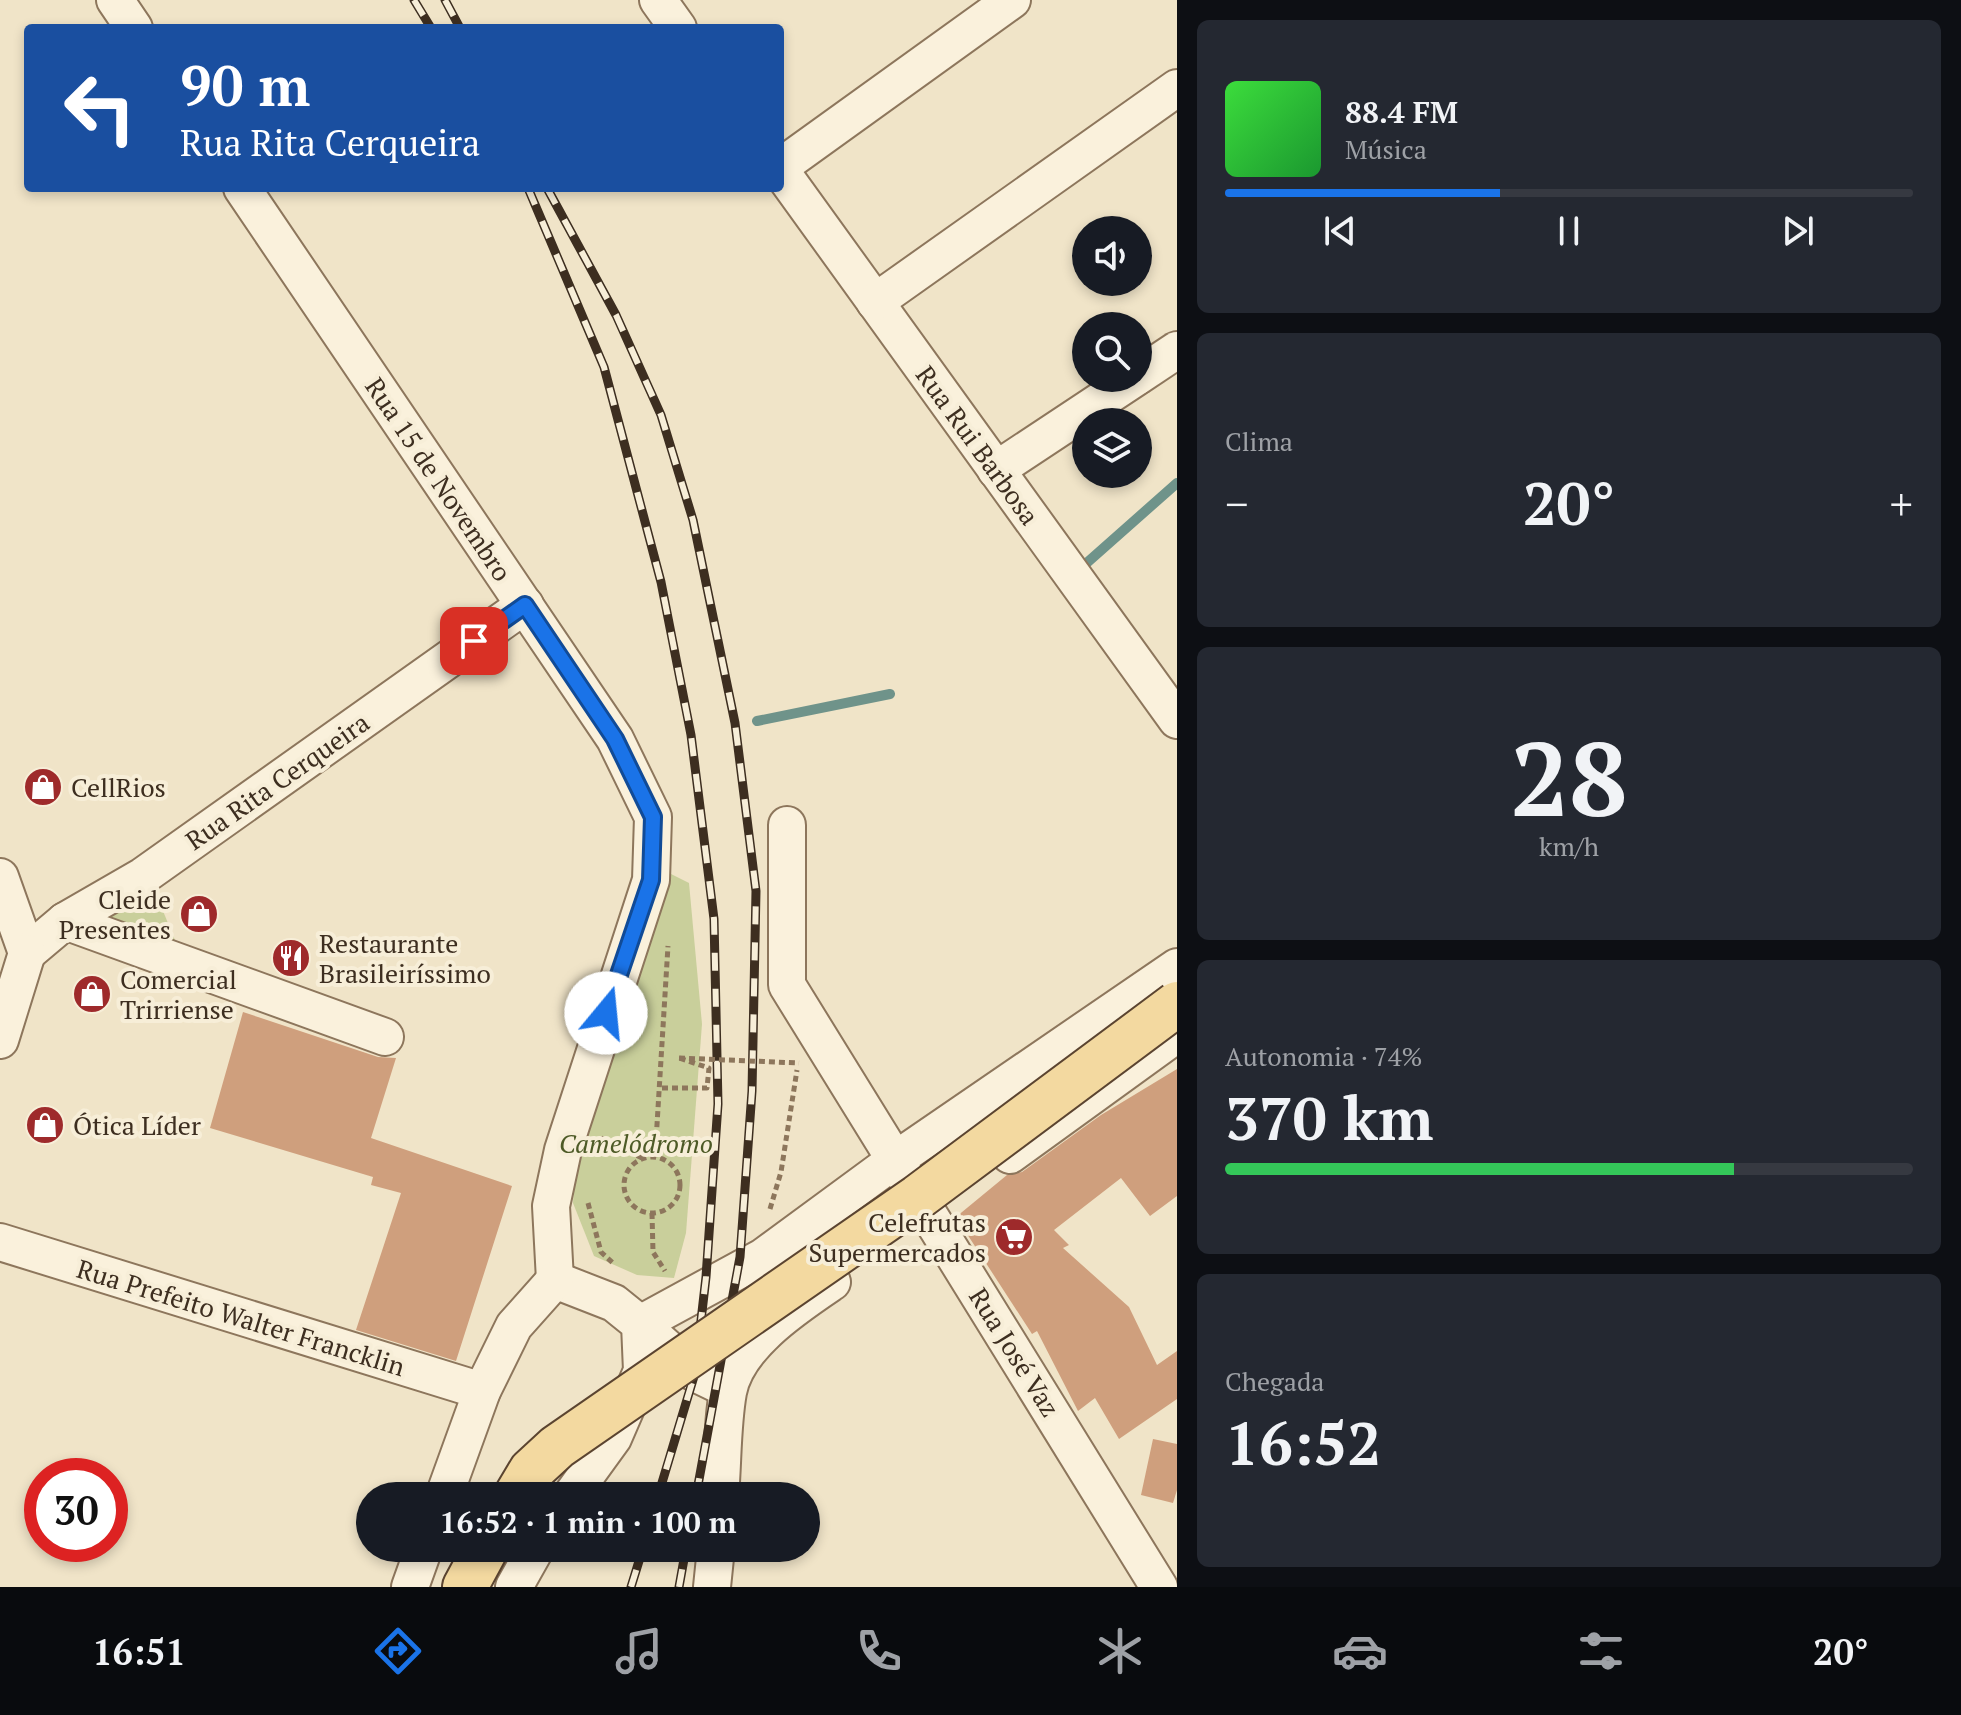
<!DOCTYPE html>
<html lang="pt">
<head>
<meta charset="utf-8">
<style>
  :root { --surface:#171b24; --page:#242831; --text:#f1f3f6; --muted:#9ea1a6; --line:#363941; --accent:#1a73e8 }
  body { margin:0; font-family:"PT Serif",serif; background:var(--page); color:var(--text); height:100vh; display:flex; flex-direction:column; font-size:30px; white-space:nowrap }
  * { box-sizing:border-box; margin:0 }
  p { font-size:26px; color:var(--muted) }
  .icon { flex:none; width:44px; height:44px; fill:none; stroke:currentColor; stroke-width:2; stroke-linecap:round; stroke-linejoin:round }
  .map { position:relative; flex:1; overflow:hidden }
  .panel { display:flex; flex-direction:column; gap:20px; padding:20px; background:#0d0f14; width:784px }
  .panel>* { flex:none }
  .top-card { position:absolute; left:24px; top:24px; width:760px; height:168px; border-radius:8px; box-shadow:0 4px 12px #0003; background:#1a4fa0; color:#fff; overflow:hidden }
  .controls { position:absolute; left:1072px; top:216px; display:grid; gap:16px }
  .controls a { display:grid; place-items:center; width:80px; height:80px; border-radius:50%; background:var(--surface); box-shadow:0 4px 12px #0003; font-size:40px }
  .speed { position:absolute; left:24px; top:1458px; display:flex; gap:16px; font-size:40px; font-weight:700; text-align:center }
  .speed>* { display:grid; place-content:center; width:104px; height:104px; border-radius:50%; background:var(--surface); box-shadow:0 4px 12px #0003; line-height:1 }
  .speed .limit { border:12px solid #d22; background:#fff; color:#111 }
  .pin { position:absolute; display:grid; place-items:center; width:68px; height:68px; color:#fff; margin:-34px; border-radius:16px; box-shadow:0 4px 12px #0006 }
  .me { position:absolute; width:88px; margin:-44px; rotate:17deg; stroke-linejoin:round; filter:drop-shadow(0 0 6px #0008) }
  .turn { display:flex; align-items:center; gap:28px; height:168px; padding:0 24px; font-size:36px }
  .turn .icon { width:104px; height:104px; stroke-width:2.5 }
  .turn b { display:block; font-size:56px; line-height:68px }
  .big { font-size:60px; font-weight:600; line-height:1.1 }
  .panel .widget { flex:1; display:flex; flex-direction:column; justify-content:center; gap:12px; min-width:0; padding:0 28px; border-radius:12px; background:var(--page) }
  .panel .dial { align-items:center; gap:0 }
  .dial b { font-size:104px; line-height:1 }
  .song { display:flex; align-items:center; gap:24px }
  .cover { width:96px; height:96px; border-radius:12px; background:linear-gradient(135deg,hsl(120 70% 55%),hsl(130 70% 35%)) }
  .played { height:8px; border-radius:4px; background:linear-gradient(90deg,var(--accent) 40%,var(--line) 40%) }
  .keys { display:flex; justify-content:space-around; direction:ltr }
  .heat { display:flex; justify-content:space-between; align-items:center; font-size:44px; direction:ltr }
  .charge { height:12px; border-radius:6px; background:linear-gradient(90deg,#34c759 74%,var(--line) 0) }
  .trip { position:absolute; left:356px; top:1482px; width:464px; height:80px; border-radius:40px; background:var(--surface); box-shadow:0 4px 12px #0003; font-weight:600; line-height:80px; text-align:center }
  .tab-bar { display:flex; height:128px; justify-content:space-around; align-items:center; background:#090b0e; color:var(--muted) }
  .tab-bar .icon { width:56px; height:56px }
  .tab-bar .selected { color:var(--accent) }
  .tab-bar b { font-size:36px; color:var(--text) }
  main { display:flex; flex:1; min-height:0 }
  .map>svg:first-child { display:block }
  .green { fill:#c9cf9b }
  .lines { fill:none; stroke-linecap:round; stroke-linejoin:round }
  .stream { stroke:#6f938a; stroke-width:10 }
  .building { fill:#cf9f7d }
  .minor-casing { stroke:#8d765c; stroke-width:40 }
  .major-casing { stroke:#5b4430; stroke-width:48 }
  .path { stroke:#8d765c; stroke-width:5; stroke-dasharray:6 4; stroke-linecap:butt }
  .minor { stroke:#faf1dc; stroke-width:36 }
  .major { stroke:#f3d9a0; stroke-width:44 }
  .rail-casing { stroke:#3d2e20; stroke-width:9 }
  .rail { stroke:#f7eed8; stroke-width:6; stroke-dasharray:18; stroke-linecap:butt }
  .major-bridge-casing { stroke:#5b4430; stroke-width:48; stroke-linecap:butt }
  .path-bridge { stroke:#8d765c; stroke-width:5; stroke-dasharray:6 4; stroke-linecap:butt }
  .major-bridge { stroke:#f3d9a0; stroke-width:44 }
  .route-casing { stroke:#114b97; stroke-width:20 }
  .route { stroke:#1a73e8; stroke-width:14 }
  .labels { text-anchor:middle; dominant-baseline:central; stroke-width:8; stroke-linejoin:round; paint-order:stroke }
  .street-label { font-size:26px; fill:#3d2e20; stroke:#f7eed8 }
  .poi-label { font-size:26px; fill:#3d2e20; stroke:#f7eed8; text-anchor:start }
  .park-label { font-size:26px; font-style:italic; fill:#4d5a26; stroke:#f7eed8 }
</style>
</head>
<body>
<main>
<div class="map">
<svg width="1177" height="1587" viewBox="0 0 1177 1587">
  <rect width="100%" height="100%" fill="#f0e4c8"/>
  <g class="green">
    <path d="M665,871L689,883L702,1024L686,1233L674,1278L637,1275L594,1256L573,1203L578,1131Z"/>
    <path d="M132,890L156,894L177,945L93,919Z"/>
  </g>
  <g class="lines">
    <g class="stream">
      <path d="M1081,568L1177,483"/>
      <path d="M757,721L890,694"/>
    </g>
  </g>
  <g class="building">
    <path d="M243,1012L378,1057L396,1058L371,1138L512,1186L456,1361L356,1330L401,1193L371,1185L373,1177L210,1128Z"/>
    <path d="M1177,1069V1196L1150,1216L1121,1178L1054,1230L1069,1245L1063,1248L1129,1307L1157,1365L1177,1351V1399L1119,1439L1095,1398L1078,1411L1037,1331L1032,1334L956,1217L1007,1175L1022,1172L1101,1115Z"/>
    <path d="M1153,1439L1177,1444V1490L1173,1503L1141,1495Z"/>
  </g>
  <g class="lines">
    <defs>
      <g id="minor">
        <path d="M115,0L134,28"/>
        <path d="M658,0L678,28"/>
        <path d="M780,167L1012,0"/>
        <path d="M780,170L1177,720"/>
        <path d="M242,188L615,739L653,817L651,880L563,1150L551,1206L555,1280"/>
        <path d="M875,302L1177,88"/>
        <path d="M1138,376L1177,350"/>
        <path d="M996,470L1135,378"/>
        <path d="M787,825V985L1159,1587"/>
        <path d="M0,877L27,953"/>
        <path d="M65,921L385,1037"/>
        <path d="M27,953L65,921L143,876L525,605"/>
        <path d="M0,1040L27,953"/>
        <path d="M1010,1155L1177,1034"/>
        <path d="M0,1242L482,1391"/>
        <path d="M555,1280L614,1303L640,1324L642,1371L613,1438L571,1496"/>
        <path d="M728,1389L695,1373L640,1324L763,1257L895,1160L1177,967"/>
        <path d="M444,1496L482,1391L514,1326L555,1280"/>
        <path d="M720,1496C723,1462 722,1425 728,1392C737,1345 795,1307 832,1282"/>
        <path d="M410,1587L424,1548"/>
        <path d="M514,1587L536,1548"/>
        <path d="M712,1587L716,1548"/>
      </g>
      <path id="major" d="M465,1587L486,1548"/>
    </defs>
    <use href="#minor" class="minor-casing"/>
    <use href="#major" class="major-casing"/>
    <g class="path">
      <path d="M662,1088H707L709,1068L679,1058"/>
      <path d="M601,1138L642,1158"/>
      <path d="M655,1157L668,946"/>
      <circle cx="652" cy="1185" r="28"/>
      <path d="M588,1203L601,1252L615,1265"/>
      <path d="M770,1209L781,1172L797,1070"/>
      <path d="M652,1213L653,1252L665,1271"/>
    </g>
    <use href="#minor" class="minor"/>
    <use href="#major" class="major"/>
    <defs>
      <g id="rail">
        <path d="M414,0L431,28"/>
        <path d="M445,0L460,28"/>
        <path d="M528,188L604,367L661,582L691,735L714,919L718,1104L706,1277L695,1373L658,1496"/>
        <path d="M547,188L616,315L661,415L693,520L735,723L756,891L752,1091L740,1257L696,1496"/>
        <path d="M631,1587L643,1548"/>
        <path d="M679,1587L686,1548"/>
      </g>
    </defs>
    <use href="#rail" class="rail-casing"/>
    <use href="#rail" class="rail"/>
    <defs>
      <path id="major-bridge" d="M516,1496L531,1471L557,1447L918,1197L1177,1004"/>
    </defs>
    <use href="#major-bridge" class="major-bridge-casing"/>
    <path class="path-bridge" d="M679,1058L799,1063"/>
    <use href="#major-bridge" class="major-bridge"/>
  </g>
  <g class="lines">
    <defs>
      <path id="route" d="M474,641L525,605L615,739L653,817L651,880L606,1013"/>
    </defs>
    <use href="#route" class="route-casing"/>
    <use href="#route" class="route"/>
  </g>
  <defs>
    <symbol id="shop-disc" viewBox="-11 -11 22 22"><circle r="9.5" fill="#9e2a2b" stroke="#f7eed8"/><path d="M-5-2.5h2.3a2.7 3.5 0 0 1 5.4 0H5L5.5 6h-11ZM-1.5-2.5h3a1.5 2.3 0 0 0-3 0Z" fill="#fff"/></symbol>
    <symbol id="restaurant-disc" viewBox="-11 -11 22 22"><circle r="9.5" fill="#9e2a2b" stroke="#f7eed8"/><path d="M-5-6h1v4h1v-4h1v4h1v-4h1v5L-1.5 .5V6h-2V.5L-5-1ZM5-6V6H3V1.5H1.5Q1.5-4 5-6Z" fill="#fff"/></symbol>
    <symbol id="supermarket-disc" viewBox="-11 -11 22 22"><circle r="9.5" fill="#9e2a2b" stroke="#f7eed8"/><path d="M-6-5.5h2.5l.6 2H6L4.5 2H-2.5L-4.4-4H-6ZM-1.5 3.2a1.3 1.3 0 1 0 .1 0ZM3 3.2a1.3 1.3 0 1 0 .1 0Z" fill="#fff"/></symbol>
  </defs>
  <g fill-rule="evenodd">
    <use href="#shop-disc" x="21" y="765" width="44" height="44"/>
    <use href="#shop-disc" x="177" y="892" width="44" height="44"/>
    <use href="#restaurant-disc" x="269" y="936" width="44" height="44"/>
    <use href="#shop-disc" x="70" y="972" width="44" height="44"/>
    <use href="#shop-disc" x="23" y="1103" width="44" height="44"/>
    <use href="#supermarket-disc" x="992" y="1215" width="44" height="44"/>
  </g>
  <g class="labels">
    <g class="street-label">
      <text transform="translate(978 445) rotate(54)">Rua Rui Barbosa</text>
      <text transform="translate(439 479) rotate(56)">Rua 15 de Novembro</text>
      <text transform="translate(277 781) rotate(-35)">Rua Rita Cerqueira</text>
      <text transform="translate(241 1317) rotate(17)">Rua Prefeito Walter Francklin</text>
      <text transform="translate(1015 1352) rotate(58)">Rua José Vaz</text>
    </g>
    <g class="poi-label">
      <text x="71" y="787">CellRios</text>
      <text x="171" y="899" text-anchor="end">Cleide<tspan x="171" dy="30">Presentes</tspan></text>
      <text x="319" y="943">Restaurante<tspan x="319" dy="30">Brasileiríssimo</tspan></text>
      <text x="120" y="979">Comercial<tspan x="120" dy="30">Trirriense</tspan></text>
      <text x="73" y="1125">Ótica Líder</text>
      <text x="986" y="1222" text-anchor="end">Celefrutas<tspan x="986" dy="30">Supermercados</tspan></text>
    </g>
    <g class="park-label">
      <text x="636" y="1143">Camelódromo</text>
    </g>
  </g>
</svg>
<div class="controls">
<a><svg class="icon" aria-label="sound" viewBox="0 0 24 24"><path d="M4 9h4l5-4v14l-5-4H4zM17 9q2 3 0 6"/></svg></a>
<a><svg class="icon" aria-label="search" viewBox="0 0 24 24"><circle cx="10" cy="10" r="6"/><path d="M15 15l6 6"/></svg></a>
<a><svg class="icon" aria-label="layers" viewBox="0 0 24 24"><path d="M12 4l9 5-9 5-9-5zM3 14l9 5 9-5"/></svg></a>
</div>
<div class="speed"><div class="limit">30</div></div>
<div class="pin" style="left:474px;top:641px;background:#d93025"><svg class="icon" aria-label="arrive" viewBox="0 0 24 24"><path d="M6 21V4h12l-3 4 3 4H6"/></svg></div>
<svg class="me" style="left:606px;top:1013px" viewBox="-20 -20 40 40"><circle r="19" fill="#fff"/><path d="M0-13L10 11 0 6-10 11z" fill="#1a73e8"/></svg>
<div class="trip">16:52 · 1 min · 100 m</div>
<div class="top-card">
<div class="turn"><svg class="icon" aria-label="left" viewBox="0 0 24 24"><path d="M17 20v-9H6M10 6l-5 5 5 5"/></svg><div><b>90 m</b>Rua Rita Cerqueira</div></div>
</div>
</div>
<section class="panel">
<div class="widget">
<div class="song"><i class="cover"></i><div><b>88.4 FM</b><p>Música</p></div></div>
<div class="played"></div>
<div class="keys"><svg class="icon" aria-label="previous" viewBox="0 0 24 24"><path d="M18 5L8 12l10 7zM5 5v14"/></svg><svg class="icon" aria-label="pause" viewBox="0 0 24 24"><path d="M8 5v14M16 5v14"/></svg><svg class="icon" aria-label="next" viewBox="0 0 24 24"><path d="M6 5l10 7-10 7zM19 5v14"/></svg></div>
</div>
<div class="widget"><p>Clima</p>
<div class="heat"><a>−</a><b class="big">20°</b><a>+</a></div>
</div>
<div class="widget dial"><b>28</b><p>km/h</p></div>
<div class="widget"><p>Autonomia · 74%</p><b class="big">370 km</b><div class="charge"></div></div>
<div class="widget"><p>Chegada</p><b class="big">16:52</b></div>
</section>
</main>
<nav class="tab-bar">
<b>16:51</b>
<svg class="icon selected" aria-label="directions" viewBox="0 0 24 24"><path d="M12 3l9 9-9 9-9-9zM9 14v-3h6M13 9l2 2-2 2"/></svg>
<svg class="icon" aria-label="music" viewBox="0 0 24 24"><path d="M9 18V5l10-2v13"/><circle cx="6" cy="18" r="3"/><circle cx="16" cy="16" r="3"/></svg>
<svg class="icon" aria-label="phone" viewBox="0 0 24 24"><path d="M5 4h4l2 5-3 2q2 4 5 5l2-3 5 2v4C11 20 4 13 5 4z"/></svg>
<svg class="icon" aria-label="climate" viewBox="0 0 24 24"><path d="M12 3v18M4 7l16 10M4 17L20 7"/></svg>
<svg class="icon" aria-label="car" viewBox="0 0 24 24"><path d="M5 17H2v-5l4-1 3-4h7l3 4 3 1v5h-3M9 17h6M6 11h13"/><circle cx="7" cy="17" r="2"/><circle cx="17" cy="17" r="2"/></svg>
<svg class="icon" aria-label="filters" viewBox="0 0 24 24"><path d="M4 7h16M4 17h16"/><circle cx="9" cy="7" r="2"/><circle cx="15" cy="17" r="2"/></svg>
<b>20°</b>
</nav>
</body>
</html>
